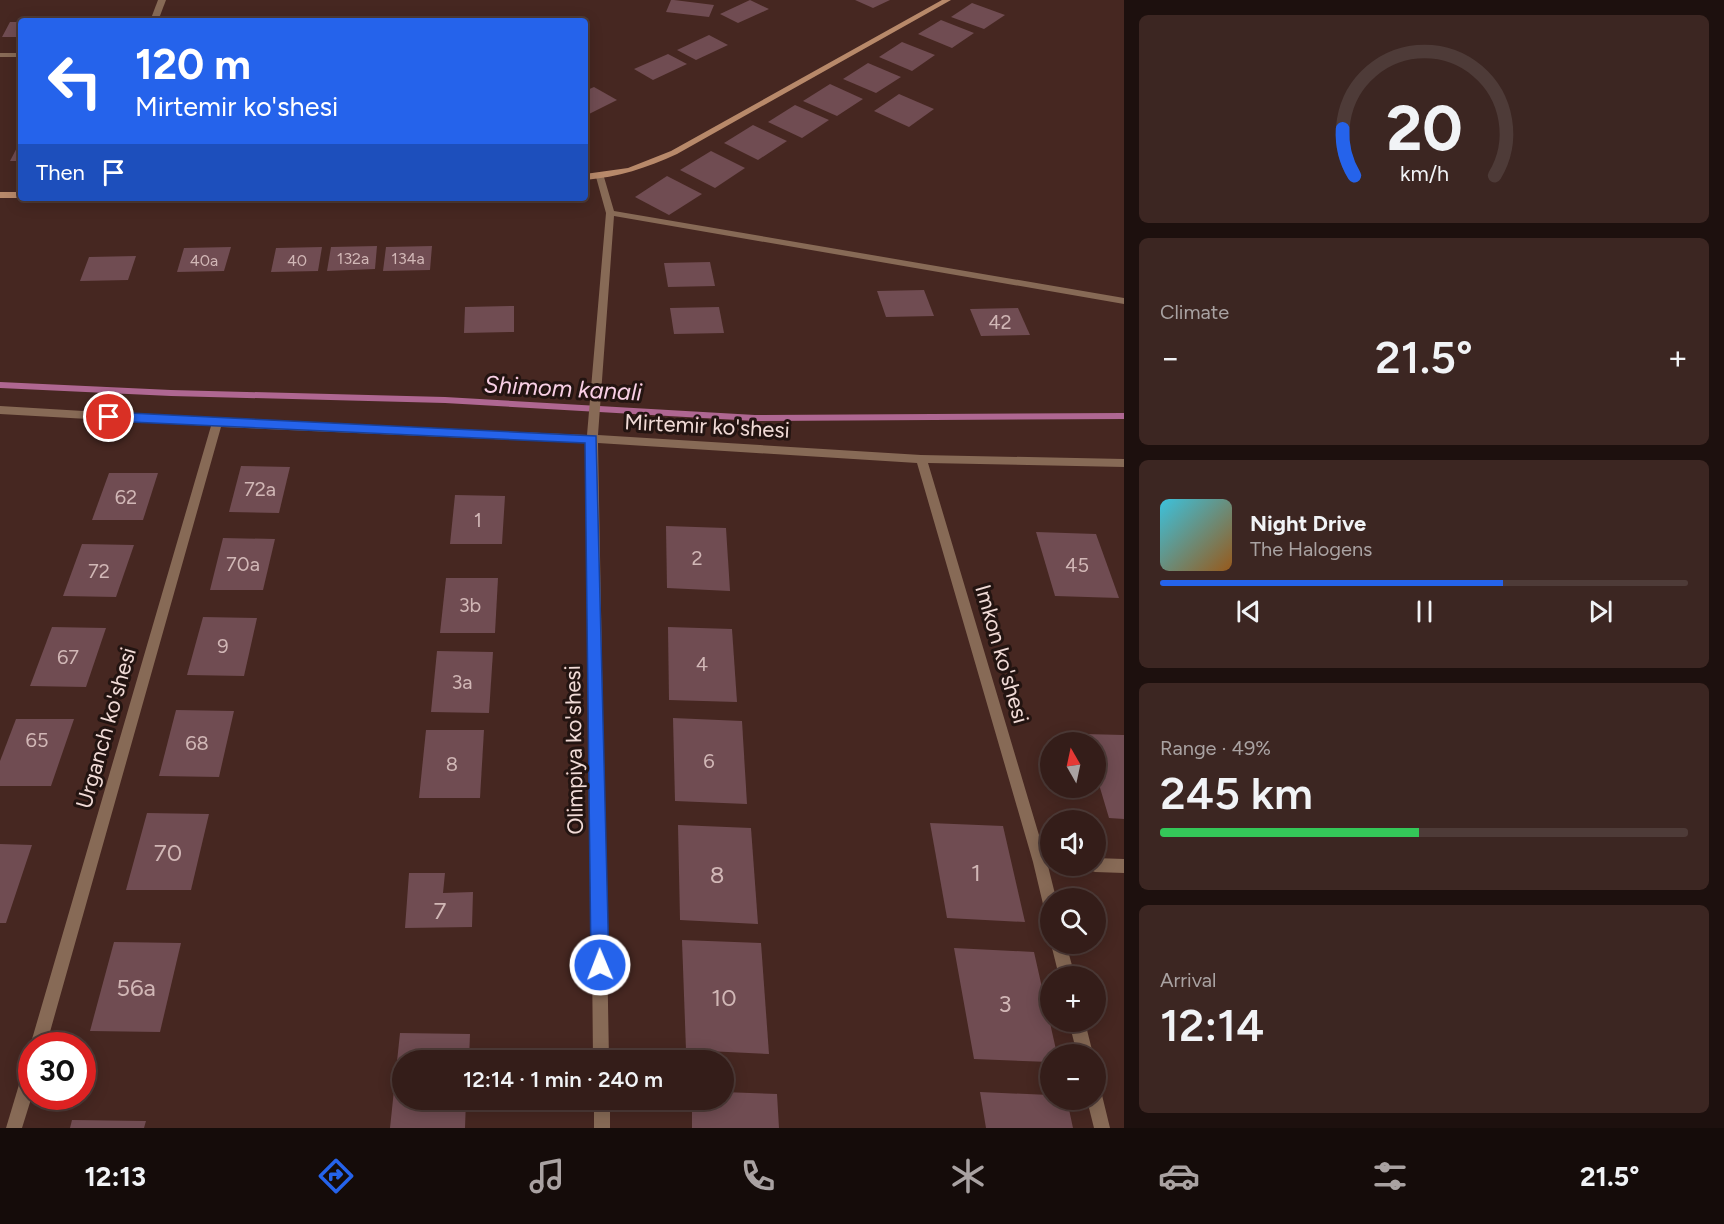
<!DOCTYPE html>
<html lang="en">
<head>
<meta charset="utf-8">
<style>
  :root { --surface:#341d19; --page:#3c2622; --text:#f1f3f6; --muted:#a9a2a2; --line:#4e3b38; --accent:#2563eb }
  body { margin:0; font-family:Figtree,sans-serif; background:var(--page); color:var(--text); height:100vh; display:flex; flex-direction:column; font-size:22px; white-space:nowrap }
  * { box-sizing:border-box; margin:0 }
  p { font-size:20px; color:var(--muted) }
  .icon { flex:none; width:33px; height:33px; fill:none; stroke:currentColor; stroke-width:2; stroke-linecap:round; stroke-linejoin:round }
  .map { position:relative; flex:1; overflow:hidden }
  .sheet { display:flex; flex-direction:column; gap:15px; padding:15px; background:#1d100e; width:600px }
  .sheet>* { flex:none }
  .top-card { position:absolute; left:18px; top:18px; width:570px; height:183px; border-radius:6px; box-shadow:0 3px 15px #0003,0 0 0 2px var(--line); background:#2563eb; color:#fff; overflow:hidden }
  .needle { width:39px; rotate:351deg }
  .controls { position:absolute; left:1040px; top:732px; display:grid; gap:12px }
  .controls a { display:grid; place-items:center; width:66px; height:66px; border-radius:50%; background:var(--surface); box-shadow:0 3px 15px #0003,0 0 0 2px var(--line); font-size:30px }
  .speed { position:absolute; left:18px; top:1032px; display:flex; gap:12px; font-size:30px; font-weight:700; text-align:center }
  .speed>* { display:grid; place-content:center; width:78px; height:78px; border-radius:50%; background:var(--surface); box-shadow:0 3px 15px #0003,0 0 0 2px var(--line); line-height:1 }
  .speed .limit { border:9px solid #d22; background:#fff; color:#111 }
  .pin { position:absolute; display:grid; place-items:center; width:51px; height:51px; color:#fff; margin:-26px; border:3px solid #fff; border-radius:50%; box-shadow:0 2px 6px #0007 }
  .me { position:absolute; width:66px; margin:-33px; rotate:359deg; stroke-linejoin:round; filter:drop-shadow(0 0 4px #0008) }
  .turn { display:flex; align-items:center; gap:21px; height:126px; padding:0 18px; font-size:27px }
  .turn .icon { width:78px; height:78px; stroke-width:2.5 }
  .turn b { display:block; font-size:42px; line-height:51px }
  .then { display:flex; align-items:center; height:57px; padding:0 18px; background:#0003; gap:12px; font-size:22px }
  .big { font-size:45px; font-weight:600; line-height:1.1 }
  .sheet .widget { flex:1; display:flex; flex-direction:column; justify-content:center; gap:9px; min-width:0; padding:0 21px; border-radius:9px; background:var(--page) }
  .sheet .dial { align-items:center; gap:0 }
  .dial svg { height:156px; overflow:visible; fill:none; stroke:var(--line); stroke-width:7; stroke-linecap:round; text-anchor:middle }
  .dial text { fill:var(--text); stroke:none }
  .song { display:flex; align-items:center; gap:18px }
  .cover { width:72px; height:72px; border-radius:9px; background:linear-gradient(135deg,hsl(190 70% 55%),hsl(30 70% 35%)) }
  .played { height:6px; border-radius:3px; background:linear-gradient(90deg,var(--accent) 65%,var(--line) 65%) }
  .keys { display:flex; justify-content:space-around; direction:ltr }
  .heat { display:flex; justify-content:space-between; align-items:center; font-size:33px; direction:ltr }
  .charge { height:9px; border-radius:4px; background:linear-gradient(90deg,#34c759 49%,var(--line) 0) }
  .trip { position:absolute; left:392px; top:1050px; width:342px; height:60px; border-radius:30px; background:var(--surface); box-shadow:0 3px 15px #0003,0 0 0 2px var(--line); font-weight:600; line-height:60px; text-align:center }
  .menu { display:flex; height:96px; justify-content:space-around; align-items:center; background:#150c0a; color:var(--muted) }
  .menu .icon { width:42px; height:42px }
  .menu .current { color:var(--accent) }
  .menu b { font-size:27px; color:var(--text) }
  main { display:flex; flex:1; min-height:0 }
  .map>svg:first-child { display:block }
  .lines { fill:none; stroke-linecap:round; stroke-linejoin:round }
  .stream { fill:#af6792; fill-rule:evenodd }
  .building { fill:#704c52 }
  .street { fill:#876a56; fill-rule:evenodd }
  .secondary { fill:#b8896a; fill-rule:evenodd }
  .route { fill:#2563eb; stroke:#184099; stroke-width:1.5 }
  .labels { text-anchor:middle; dominant-baseline:central; stroke-width:6; stroke-linejoin:round; paint-order:stroke }
  .far-number-label { font-size:16px; fill:#d1b7b6 }
  .number-label { font-size:20px; fill:#d1b7b6 }
  .street-label { font-size:22px; fill:#f1dbd7; stroke:#231411 }
  .water-label { font-size:24px; font-style:italic; fill:#f8cfe5; stroke:#231411 }
  .near-number-label { font-size:24px; fill:#d1b7b6 }
</style>
</head>
<body>
<main>
<div class="map">
<svg width="1124" height="1128" viewBox="0 0 1124 1128">
  <rect width="100%" height="100%" fill="#462721"/>
  <g class="lines">
    <path class="stream" d="M0,382L171,390L445,397L755,415L1124,413V419L755,421L445,403L171,396L0,388Z"/>
  </g>
  <g class="building">
    <path d="M671,0H674L714,5L709,17L666,12Z"/>
    <path d="M750,0L769,9L738,23L720,14Z"/>
    <path d="M855,0H890L873,8Z"/>
    <path d="M972,3L1005,15L984,29L951,17Z"/>
    <path d="M440,18V21H404V19Z"/>
    <path d="M941,20L974,33L952,48L918,34Z"/>
    <path d="M10,22H21V37H2Z"/>
    <path d="M709,35L728,45L696,60L677,50Z"/>
    <path d="M902,42L935,55L912,71L879,57Z"/>
    <path d="M668,54L687,64L653,80L634,69Z"/>
    <path d="M868,63L901,77L876,93L843,79Z"/>
    <path d="M830,84L863,99L837,116L803,101Z"/>
    <path d="M594,87L617,100L585,116V91Z"/>
    <path d="M899,94L934,109L909,127L874,111Z"/>
    <path d="M795,105L829,120L802,138L768,122Z"/>
    <path d="M753,125L787,141L758,160L724,143Z"/>
    <path d="M21,140V161H10Z"/>
    <path d="M711,151L745,168L715,188L680,170Z"/>
    <path d="M667,176L702,194L669,215L635,197Z"/>
    <path d="M377,246L375,269L327,271L331,247Z"/>
    <path d="M432,246L430,270L383,271L386,247Z"/>
    <path d="M231,247L224,271L177,272L184,248Z"/>
    <path d="M322,247L318,271L271,272L276,248Z"/>
    <path d="M136,256L128,280L80,281L89,257Z"/>
    <path d="M710,262L715,286L668,287L664,263Z"/>
    <path d="M924,290L934,316L886,317L877,291Z"/>
    <path d="M514,306V332L464,333L465,307Z"/>
    <path d="M719,307L724,333L674,334L670,308Z"/>
    <path d="M1018,308L1030,335L981,336L970,309Z"/>
    <path d="M241,466L290,467L279,513L229,512Z"/>
    <path d="M109,473H158L143,520H92Z"/>
    <path d="M455,495L505,496L502,544H450Z"/>
    <path d="M666,526L726,528L730,591L667,588Z"/>
    <path d="M1036,532L1096,534L1119,598L1055,596Z"/>
    <path d="M223,538L275,539L263,590H210Z"/>
    <path d="M82,544L134,545L116,597L63,596Z"/>
    <path d="M446,578H498L495,633H440Z"/>
    <path d="M203,617L257,618L244,676L187,675Z"/>
    <path d="M52,627L106,628L86,687L30,686Z"/>
    <path d="M668,627L732,629L737,702L669,700Z"/>
    <path d="M437,651L493,652L489,713L431,712Z"/>
    <path d="M176,710L234,711L219,777L159,776Z"/>
    <path d="M673,718L742,721L747,804L675,801Z"/>
    <path d="M16,719H74L51,786H0V761Z"/>
    <path d="M426,730H484L480,798H419Z"/>
    <path d="M1084,734L1124,735V819L1109,818L1095,771V742H1087Z"/>
    <path d="M147,813L209,814L191,890H126Z"/>
    <path d="M930,823L1003,826L1025,922L947,918Z"/>
    <path d="M678,825L751,828L758,924L680,920Z"/>
    <path d="M0,844L32,845L6,923H0Z"/>
    <path d="M409,873H445L443,893L473,892L472,927L405,928Z"/>
    <path d="M682,940L761,943L769,1054L686,1050Z"/>
    <path d="M114,942L181,943L160,1032L90,1031Z"/>
    <path d="M954,948L1034,952L1057,1054H1050V1062L974,1059Z"/>
    <path d="M400,1033L470,1034L469,1060H402V1100H466L465,1128H390Z"/>
    <path d="M723,1092L777,1094L779,1128H692V1100H723Z"/>
    <path d="M980,1092L1050,1095V1100H1067L1073,1128H986Z"/>
    <path d="M72,1120L146,1121L144,1128H70Z"/>
  </g>
  <g class="lines">
    <g class="street">
      <path d="M158,0H166L158,21H150Z"/>
      <rect x="0" y="53" width="21" height="4"/>
      <path d="M600,174L604,177L614,211L1124,298V304L614,216L598,435L921,455L1124,459V467L928,463L1047,862L1056,898H1050V911L1045,909L1043,904L1033,862L917,463L598,443L609,1060H593L587,443L221,427L46,1046H32V1050L30,1046L211,426L0,414V406L217,419L587,435L606,213L596,177Z"/>
      <path d="M1095,858L1124,859V873L1095,872L1090,870L1088,866H1095Z"/>
      <path d="M1051,944H1066L1075,976H1059Z"/>
      <path d="M1069,1022H1085L1093,1054H1077Z"/>
      <path d="M32,1060V1096L22,1128H6L24,1068L26,1062Z"/>
      <path d="M1095,1089L1101,1091L1110,1128H1094L1087,1100H1095Z"/>
      <rect x="594" y="1100" width="16" height="28"/>
    </g>
    <g class="secondary">
      <path d="M942,0H951L677,154C647,168 618,177 585,180V174L628,168L671,151Z"/>
      <rect x="0" y="192" width="21" height="6"/>
    </g>
  </g>
  <path class="route" d="M109,412L596,436L609,965L606,971L600,974L594,971L591,965L585,443L109,421L103,417Z"/>
  <g class="labels">
    <g class="far-number-label">
      <text x="353" y="258">132a</text>
      <text x="408" y="258">134a</text>
      <text x="204" y="260">40a</text>
      <text x="297" y="260">40</text>
    </g>
    <g class="number-label">
      <text x="1000" y="322">42</text>
      <text x="260" y="489">72a</text>
      <text x="126" y="497">62</text>
      <text x="478" y="520">1</text>
      <text x="697" y="558">2</text>
      <text x="243" y="564">70a</text>
      <text x="1077" y="565">45</text>
      <text x="99" y="571">72</text>
      <text x="470" y="605">3b</text>
      <text x="223" y="646">9</text>
      <text x="68" y="657">67</text>
      <text x="702" y="664">4</text>
      <text x="462" y="682">3a</text>
      <text x="37" y="740">65</text>
      <text x="197" y="743">68</text>
      <text x="709" y="761">6</text>
      <text x="452" y="764">8</text>
    </g>
    <g class="street-label">
      <text transform="translate(707 426) rotate(3)">Mirtemir ko'shesi</text>
      <text transform="translate(1002 654) rotate(74)">Imkon ko'shesi</text>
      <text transform="translate(106 728) rotate(-74)">Urganch ko'shesi</text>
      <text transform="translate(574 750) rotate(-91)">Olimpiya ko'shesi</text>
    </g>
    <g class="water-label">
      <text transform="translate(563 388) rotate(3)">Shimom kanali</text>
    </g>
    <g class="near-number-label">
      <text x="168" y="852">70</text>
      <text x="976" y="872">1</text>
      <text x="717" y="874">8</text>
      <text x="440" y="910">7</text>
      <text x="136" y="987">56a</text>
      <text x="724" y="997">10</text>
      <text x="1005" y="1003">3</text>
    </g>
  </g>
</svg>
<div class="controls">
<a><svg class="needle" viewBox="-14 -14 28 28"><path d="M0-13l5 13h-10z" fill="#e53935"/><path d="M0 13l5-13h-10z" fill="#a9a2a2"/></svg></a>
<a><svg class="icon" aria-label="sound" viewBox="0 0 24 24"><path d="M4 9h4l5-4v14l-5-4H4zM17 9q2 3 0 6"/></svg></a>
<a><svg class="icon" aria-label="search" viewBox="0 0 24 24"><circle cx="10" cy="10" r="6"/><path d="M15 15l6 6"/></svg></a>
<a>+</a>
<a>−</a>
</div>
<div class="speed"><div class="limit">30</div></div>
<div class="pin" style="left:109px;top:417px;background:#d93025"><svg class="icon" aria-label="arrive" viewBox="0 0 24 24"><path d="M6 21V4h12l-3 4 3 4H6"/></svg></div>
<svg class="me" style="left:600px;top:965px" viewBox="-20 -20 40 40"><circle r="17" fill="#2563eb" stroke="#fff" stroke-width="3"/><path d="M0-11L8 9 0 5-8 9z" fill="#fff"/></svg>
<div class="trip">12:14 · 1 min · 240 m</div>
<div class="top-card">
<div class="turn"><svg class="icon" aria-label="left" viewBox="0 0 24 24"><path d="M17 20v-9H6M10 6l-5 5 5 5"/></svg><div><b>120 m</b>Mirtemir ko'shesi</div></div>
<div class="then">Then<svg class="icon" aria-label="arrive" viewBox="0 0 24 24"><path d="M6 21V4h12l-3 4 3 4H6"/></svg></div>
</div>
</div>
<section class="sheet">
<div class="widget dial"><svg viewBox="0 0 100 80">
<path d="M14 69A42 42 0 1 1 86 69"/>
<path d="M14 69A42 42 0 0 1 8 45" stroke="#2563eb"/>
<text x="50" y="56" font-size="32" font-weight="700">20</text>
<text x="50" y="72" font-size="11">km/h</text>
</svg></div>
<div class="widget"><p>Climate</p>
<div class="heat"><a>−</a><b class="big">21.5°</b><a>+</a></div>
</div>
<div class="widget">
<div class="song"><i class="cover"></i><div><b>Night Drive</b><p>The Halogens</p></div></div>
<div class="played"></div>
<div class="keys"><svg class="icon" aria-label="previous" viewBox="0 0 24 24"><path d="M18 5L8 12l10 7zM5 5v14"/></svg><svg class="icon" aria-label="pause" viewBox="0 0 24 24"><path d="M8 5v14M16 5v14"/></svg><svg class="icon" aria-label="next" viewBox="0 0 24 24"><path d="M6 5l10 7-10 7zM19 5v14"/></svg></div>
</div>
<div class="widget"><p>Range · 49%</p><b class="big">245 km</b><div class="charge"></div></div>
<div class="widget"><p>Arrival</p><b class="big">12:14</b></div>
</section>
</main>
<nav class="menu">
<b>12:13</b>
<svg class="icon current" aria-label="directions" viewBox="0 0 24 24"><path d="M12 3l9 9-9 9-9-9zM9 14v-3h6M13 9l2 2-2 2"/></svg>
<svg class="icon" aria-label="music" viewBox="0 0 24 24"><path d="M9 18V5l10-2v13"/><circle cx="6" cy="18" r="3"/><circle cx="16" cy="16" r="3"/></svg>
<svg class="icon" aria-label="phone" viewBox="0 0 24 24"><path d="M5 4h4l2 5-3 2q2 4 5 5l2-3 5 2v4C11 20 4 13 5 4z"/></svg>
<svg class="icon" aria-label="climate" viewBox="0 0 24 24"><path d="M12 3v18M4 7l16 10M4 17L20 7"/></svg>
<svg class="icon" aria-label="car" viewBox="0 0 24 24"><path d="M5 17H2v-5l4-1 3-4h7l3 4 3 1v5h-3M9 17h6M6 11h13"/><circle cx="7" cy="17" r="2"/><circle cx="17" cy="17" r="2"/></svg>
<svg class="icon" aria-label="filters" viewBox="0 0 24 24"><path d="M4 7h16M4 17h16"/><circle cx="9" cy="7" r="2"/><circle cx="15" cy="17" r="2"/></svg>
<b>21.5°</b>
</nav>
</body>
</html>
